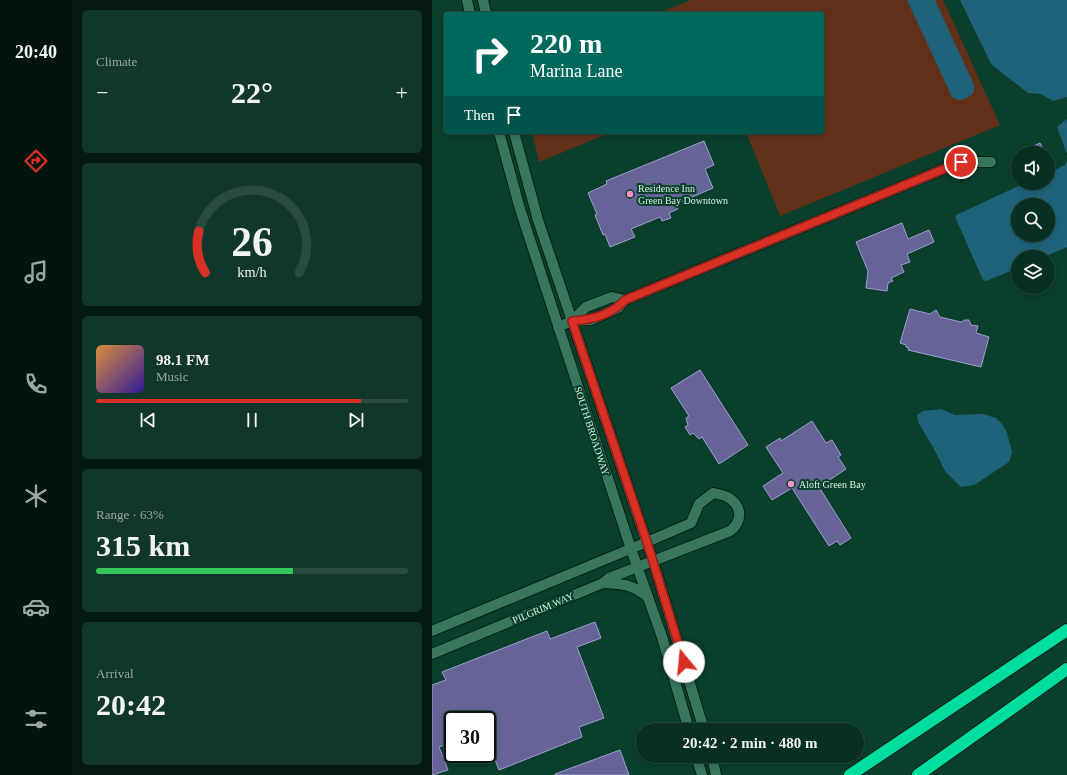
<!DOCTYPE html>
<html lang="en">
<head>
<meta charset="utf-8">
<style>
  :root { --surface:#082f21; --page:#11372a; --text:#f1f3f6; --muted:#98a9a5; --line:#294a3f; --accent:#d93025 }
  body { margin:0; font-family:Georgia,serif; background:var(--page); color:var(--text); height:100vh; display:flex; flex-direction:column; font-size:15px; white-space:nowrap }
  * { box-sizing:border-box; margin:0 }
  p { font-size:13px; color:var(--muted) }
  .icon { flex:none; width:22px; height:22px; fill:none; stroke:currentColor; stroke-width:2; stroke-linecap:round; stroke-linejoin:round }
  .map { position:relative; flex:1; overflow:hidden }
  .side { display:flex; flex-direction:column; gap:10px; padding:10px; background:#041a12; width:360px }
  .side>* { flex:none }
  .top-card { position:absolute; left:12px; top:12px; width:380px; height:122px; border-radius:4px; box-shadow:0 2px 6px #0003,0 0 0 1px var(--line); background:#00695c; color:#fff; overflow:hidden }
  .tools { position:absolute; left:579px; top:146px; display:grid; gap:8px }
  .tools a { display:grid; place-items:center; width:44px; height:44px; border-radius:50%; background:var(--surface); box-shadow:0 2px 6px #0003,0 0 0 1px var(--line); font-size:20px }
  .speed { position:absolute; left:12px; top:711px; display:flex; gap:8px; font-size:20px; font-weight:700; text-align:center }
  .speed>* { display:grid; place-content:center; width:52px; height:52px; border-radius:50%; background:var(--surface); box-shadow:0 2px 6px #0003,0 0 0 1px var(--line); line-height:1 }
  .speed .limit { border:2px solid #111; border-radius:6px; background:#fff; color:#111 }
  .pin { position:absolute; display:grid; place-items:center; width:34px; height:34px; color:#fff; margin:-17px; border:2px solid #fff; border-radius:50%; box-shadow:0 1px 4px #0007 }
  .me { position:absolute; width:44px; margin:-22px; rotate:343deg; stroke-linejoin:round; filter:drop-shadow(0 0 3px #0008) }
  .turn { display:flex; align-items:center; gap:14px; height:84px; padding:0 20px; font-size:18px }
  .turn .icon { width:52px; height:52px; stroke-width:2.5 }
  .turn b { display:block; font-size:28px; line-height:34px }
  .then { display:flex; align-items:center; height:38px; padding:0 20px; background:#0003; gap:8px; font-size:15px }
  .big { font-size:30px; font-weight:800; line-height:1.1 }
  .side .card { flex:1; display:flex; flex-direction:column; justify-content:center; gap:6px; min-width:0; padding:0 14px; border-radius:6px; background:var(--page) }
  .side .dial { align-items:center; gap:0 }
  .dial svg { height:104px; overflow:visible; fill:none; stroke:var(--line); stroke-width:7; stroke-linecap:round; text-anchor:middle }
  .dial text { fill:var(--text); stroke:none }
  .song { display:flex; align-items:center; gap:12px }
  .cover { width:48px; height:48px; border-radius:6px; background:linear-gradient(135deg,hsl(30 70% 55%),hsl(250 70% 35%)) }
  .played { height:4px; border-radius:2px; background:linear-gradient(90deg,var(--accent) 85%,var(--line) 85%) }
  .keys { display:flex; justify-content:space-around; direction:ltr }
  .heat { display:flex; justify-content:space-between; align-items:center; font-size:22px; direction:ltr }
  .charge { height:6px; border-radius:3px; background:linear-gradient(90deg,#34c759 63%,var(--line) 0) }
  .trip { position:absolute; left:204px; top:723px; width:228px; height:40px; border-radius:20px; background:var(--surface); box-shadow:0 2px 6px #0003,0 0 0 1px var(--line); font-weight:800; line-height:40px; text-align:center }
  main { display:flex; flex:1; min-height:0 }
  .dock { display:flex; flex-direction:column; width:72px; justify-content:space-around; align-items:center; background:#03130d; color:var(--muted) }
  .dock .icon { width:28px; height:28px }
  .dock .selected { color:var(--accent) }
  .dock b { font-size:18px; color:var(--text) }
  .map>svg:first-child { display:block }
  .green { fill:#623018 }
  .water { fill:#1f637a; fill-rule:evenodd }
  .building { fill:#666497; stroke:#9d9dd3 }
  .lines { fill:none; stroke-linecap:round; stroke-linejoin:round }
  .street-casing { stroke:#012316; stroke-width:12 }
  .secondary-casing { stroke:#012316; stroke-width:12 }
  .highway-casing { stroke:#012316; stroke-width:14 }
  .street { stroke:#38775d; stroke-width:10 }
  .secondary { stroke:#38775d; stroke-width:10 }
  .highway { stroke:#00dda0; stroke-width:12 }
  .route-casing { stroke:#8d1f18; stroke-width:10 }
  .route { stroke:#d93025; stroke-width:7 }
  .poi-dot { fill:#f790cd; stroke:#0a3f2c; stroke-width:1.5 }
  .labels { text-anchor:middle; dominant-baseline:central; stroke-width:4; stroke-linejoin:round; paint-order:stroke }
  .poi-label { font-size:10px; fill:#d2f2e2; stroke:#0a3f2c; text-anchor:start }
  .street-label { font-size:10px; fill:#d2f2e2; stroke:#0a3f2c }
</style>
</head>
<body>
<main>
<nav class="dock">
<b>20:40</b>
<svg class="icon selected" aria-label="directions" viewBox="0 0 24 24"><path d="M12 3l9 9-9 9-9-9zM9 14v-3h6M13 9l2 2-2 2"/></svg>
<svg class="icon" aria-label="music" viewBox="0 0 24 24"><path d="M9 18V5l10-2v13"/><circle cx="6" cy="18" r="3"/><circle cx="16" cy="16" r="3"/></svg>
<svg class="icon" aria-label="phone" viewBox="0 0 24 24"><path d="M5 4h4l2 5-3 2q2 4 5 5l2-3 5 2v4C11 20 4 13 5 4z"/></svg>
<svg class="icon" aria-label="climate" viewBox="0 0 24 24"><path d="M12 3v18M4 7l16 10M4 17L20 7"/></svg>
<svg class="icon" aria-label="car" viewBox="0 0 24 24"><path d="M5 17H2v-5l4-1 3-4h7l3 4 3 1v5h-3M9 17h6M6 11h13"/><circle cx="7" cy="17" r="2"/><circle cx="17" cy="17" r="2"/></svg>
<svg class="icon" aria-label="filters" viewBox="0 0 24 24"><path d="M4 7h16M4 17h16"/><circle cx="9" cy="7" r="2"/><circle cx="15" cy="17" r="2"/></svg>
</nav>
<section class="side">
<div class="card"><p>Climate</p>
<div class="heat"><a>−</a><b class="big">22°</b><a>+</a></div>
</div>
<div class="card dial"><svg viewBox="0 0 100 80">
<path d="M14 69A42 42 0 1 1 86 69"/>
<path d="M14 69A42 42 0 0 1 9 37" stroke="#d93025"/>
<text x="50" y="56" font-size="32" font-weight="700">26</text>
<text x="50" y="72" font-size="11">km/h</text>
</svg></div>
<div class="card">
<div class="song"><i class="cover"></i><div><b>98.1 FM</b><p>Music</p></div></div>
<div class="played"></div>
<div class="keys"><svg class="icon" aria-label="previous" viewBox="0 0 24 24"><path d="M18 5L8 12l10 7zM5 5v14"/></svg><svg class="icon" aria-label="pause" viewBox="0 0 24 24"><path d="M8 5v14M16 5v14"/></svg><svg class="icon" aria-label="next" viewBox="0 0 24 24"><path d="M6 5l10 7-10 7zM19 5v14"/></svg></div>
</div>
<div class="card"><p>Range · 63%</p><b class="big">315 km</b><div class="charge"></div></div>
<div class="card"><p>Arrival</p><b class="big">20:42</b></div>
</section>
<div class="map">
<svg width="635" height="775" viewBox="0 0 635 775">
  <rect width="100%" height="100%" fill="#0a3f2c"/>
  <g class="green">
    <path d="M259,0H511L568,125L348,216L314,132H390V14H225Z"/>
    <path d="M100,132H180L107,162Z"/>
  </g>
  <g class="water">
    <path d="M475,0H503L542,85V92C535,99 528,103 520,97Z"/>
    <path d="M528,0H635V97L621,101L609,94L596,93L559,64Z"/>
    <path d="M635,119V154L625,127Z"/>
    <path d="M635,161V247L612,257H586V268L554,281L551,280L524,219V215L593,183H616V173L633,165ZM586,205H616V235H586Z"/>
    <path d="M509,409L523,415L551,414L564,418L571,425L575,433L580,452L577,462L542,485L529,487L513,471L501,447L486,422L485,415L491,411Z"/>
  </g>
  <g class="building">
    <path d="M272,141L282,165L273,169L281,188L244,204L246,209L237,213L239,218L230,221L228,217L199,229L203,237L178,247L173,234L171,235L163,215L165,214L156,193L175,184L174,181Z"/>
    <path d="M608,143L613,153H586Z"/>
    <path d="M470,223L476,239L497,230L502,242L475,254L478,262L469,265L472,272L459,278L461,281L456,283L455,291L434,288L436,271L424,242Z"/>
    <path d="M478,309L498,314L504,310L508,317L529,322L533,320H537L539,325L546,326L544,333L557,337L549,367L476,350L477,348L474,347V345L468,343Z"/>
    <path d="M268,370L316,445L287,464L270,437L267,439L261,433L258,435L253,427L256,425L254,418L257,416L239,388Z"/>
    <path d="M380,421L394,443L400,440L409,455L406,457L414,469L387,487L419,538L408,545L405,541L397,546L360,488L340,500L331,486L351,473L334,447L348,438L349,441Z"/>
    <path d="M163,622L169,638L145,647L172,718L147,727L150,737L67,770L61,755L55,757V720H21V742L7,747L16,770L0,775V685L14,680L10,672L115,631L118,639Z"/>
    <path d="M188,750L197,775H123V774Z"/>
  </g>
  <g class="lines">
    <defs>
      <g id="street">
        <path d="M140,321L154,307L180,297L193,300"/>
        <path d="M126,327L140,321L159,320L186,308L193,300L529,162H559"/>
        <path d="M215,542L259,523L267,504L281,493C286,494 293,495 297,498C311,507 310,522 298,531L221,561L272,730"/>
        <path d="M199,549L230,637L257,730"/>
        <path d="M264,756L270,775"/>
        <path d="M280,756L284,775"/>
      </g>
      <g id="secondary">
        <path d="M35,0L38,14"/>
        <path d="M51,0L54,14"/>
        <path d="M67,132L88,209L199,549"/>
        <path d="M171,583C191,584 199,584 216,597"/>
        <path d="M0,631L215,542"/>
        <path d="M0,654L171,583L177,578L221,561L106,220L82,132"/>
      </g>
      <g id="highway">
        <path d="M418,775L635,630"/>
        <path d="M486,775L635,669"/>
      </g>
    </defs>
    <use href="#street" class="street-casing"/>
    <use href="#secondary" class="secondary-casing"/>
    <use href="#highway" class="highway-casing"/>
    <use href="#street" class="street"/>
    <use href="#secondary" class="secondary"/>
    <use href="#highway" class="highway"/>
  </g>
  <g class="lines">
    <defs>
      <path id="route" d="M252,662L215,542L140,321C160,320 179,315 193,300L529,162"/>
    </defs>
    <use href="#route" class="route-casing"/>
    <use href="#route" class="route"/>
  </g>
  <g class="poi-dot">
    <circle cx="198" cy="194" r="4"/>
    <circle cx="359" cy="484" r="4"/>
  </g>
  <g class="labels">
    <g class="poi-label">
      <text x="206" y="188">Residence Inn<tspan x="206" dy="12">Green Bay Downtown</tspan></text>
      <text x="367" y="484">Aloft Green Bay</text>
    </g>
    <g class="street-label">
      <text transform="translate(160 431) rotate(72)">SOUTH BROADWAY</text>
      <text transform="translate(111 608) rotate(-23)">PILGRIM WAY</text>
    </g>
  </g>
</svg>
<div class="tools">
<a><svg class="icon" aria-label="sound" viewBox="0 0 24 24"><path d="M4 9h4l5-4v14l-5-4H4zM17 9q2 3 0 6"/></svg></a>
<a><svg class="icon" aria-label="search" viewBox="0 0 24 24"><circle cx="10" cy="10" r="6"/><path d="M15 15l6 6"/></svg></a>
<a><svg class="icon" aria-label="layers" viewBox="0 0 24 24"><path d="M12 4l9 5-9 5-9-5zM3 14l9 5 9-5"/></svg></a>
</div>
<div class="speed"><div class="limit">30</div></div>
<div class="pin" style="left:529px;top:162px;background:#d93025"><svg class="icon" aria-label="arrive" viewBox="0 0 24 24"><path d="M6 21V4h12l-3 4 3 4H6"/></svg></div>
<svg class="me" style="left:252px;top:662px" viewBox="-20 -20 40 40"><circle r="19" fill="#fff"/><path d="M0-13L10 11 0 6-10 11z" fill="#d93025"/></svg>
<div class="trip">20:42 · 2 min · 480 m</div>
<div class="top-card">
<div class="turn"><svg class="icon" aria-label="right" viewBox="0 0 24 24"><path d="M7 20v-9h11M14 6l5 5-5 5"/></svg><div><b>220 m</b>Marina Lane</div></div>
<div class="then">Then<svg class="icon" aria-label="arrive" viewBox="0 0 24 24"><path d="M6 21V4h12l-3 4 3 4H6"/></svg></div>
</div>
</div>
</main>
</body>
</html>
